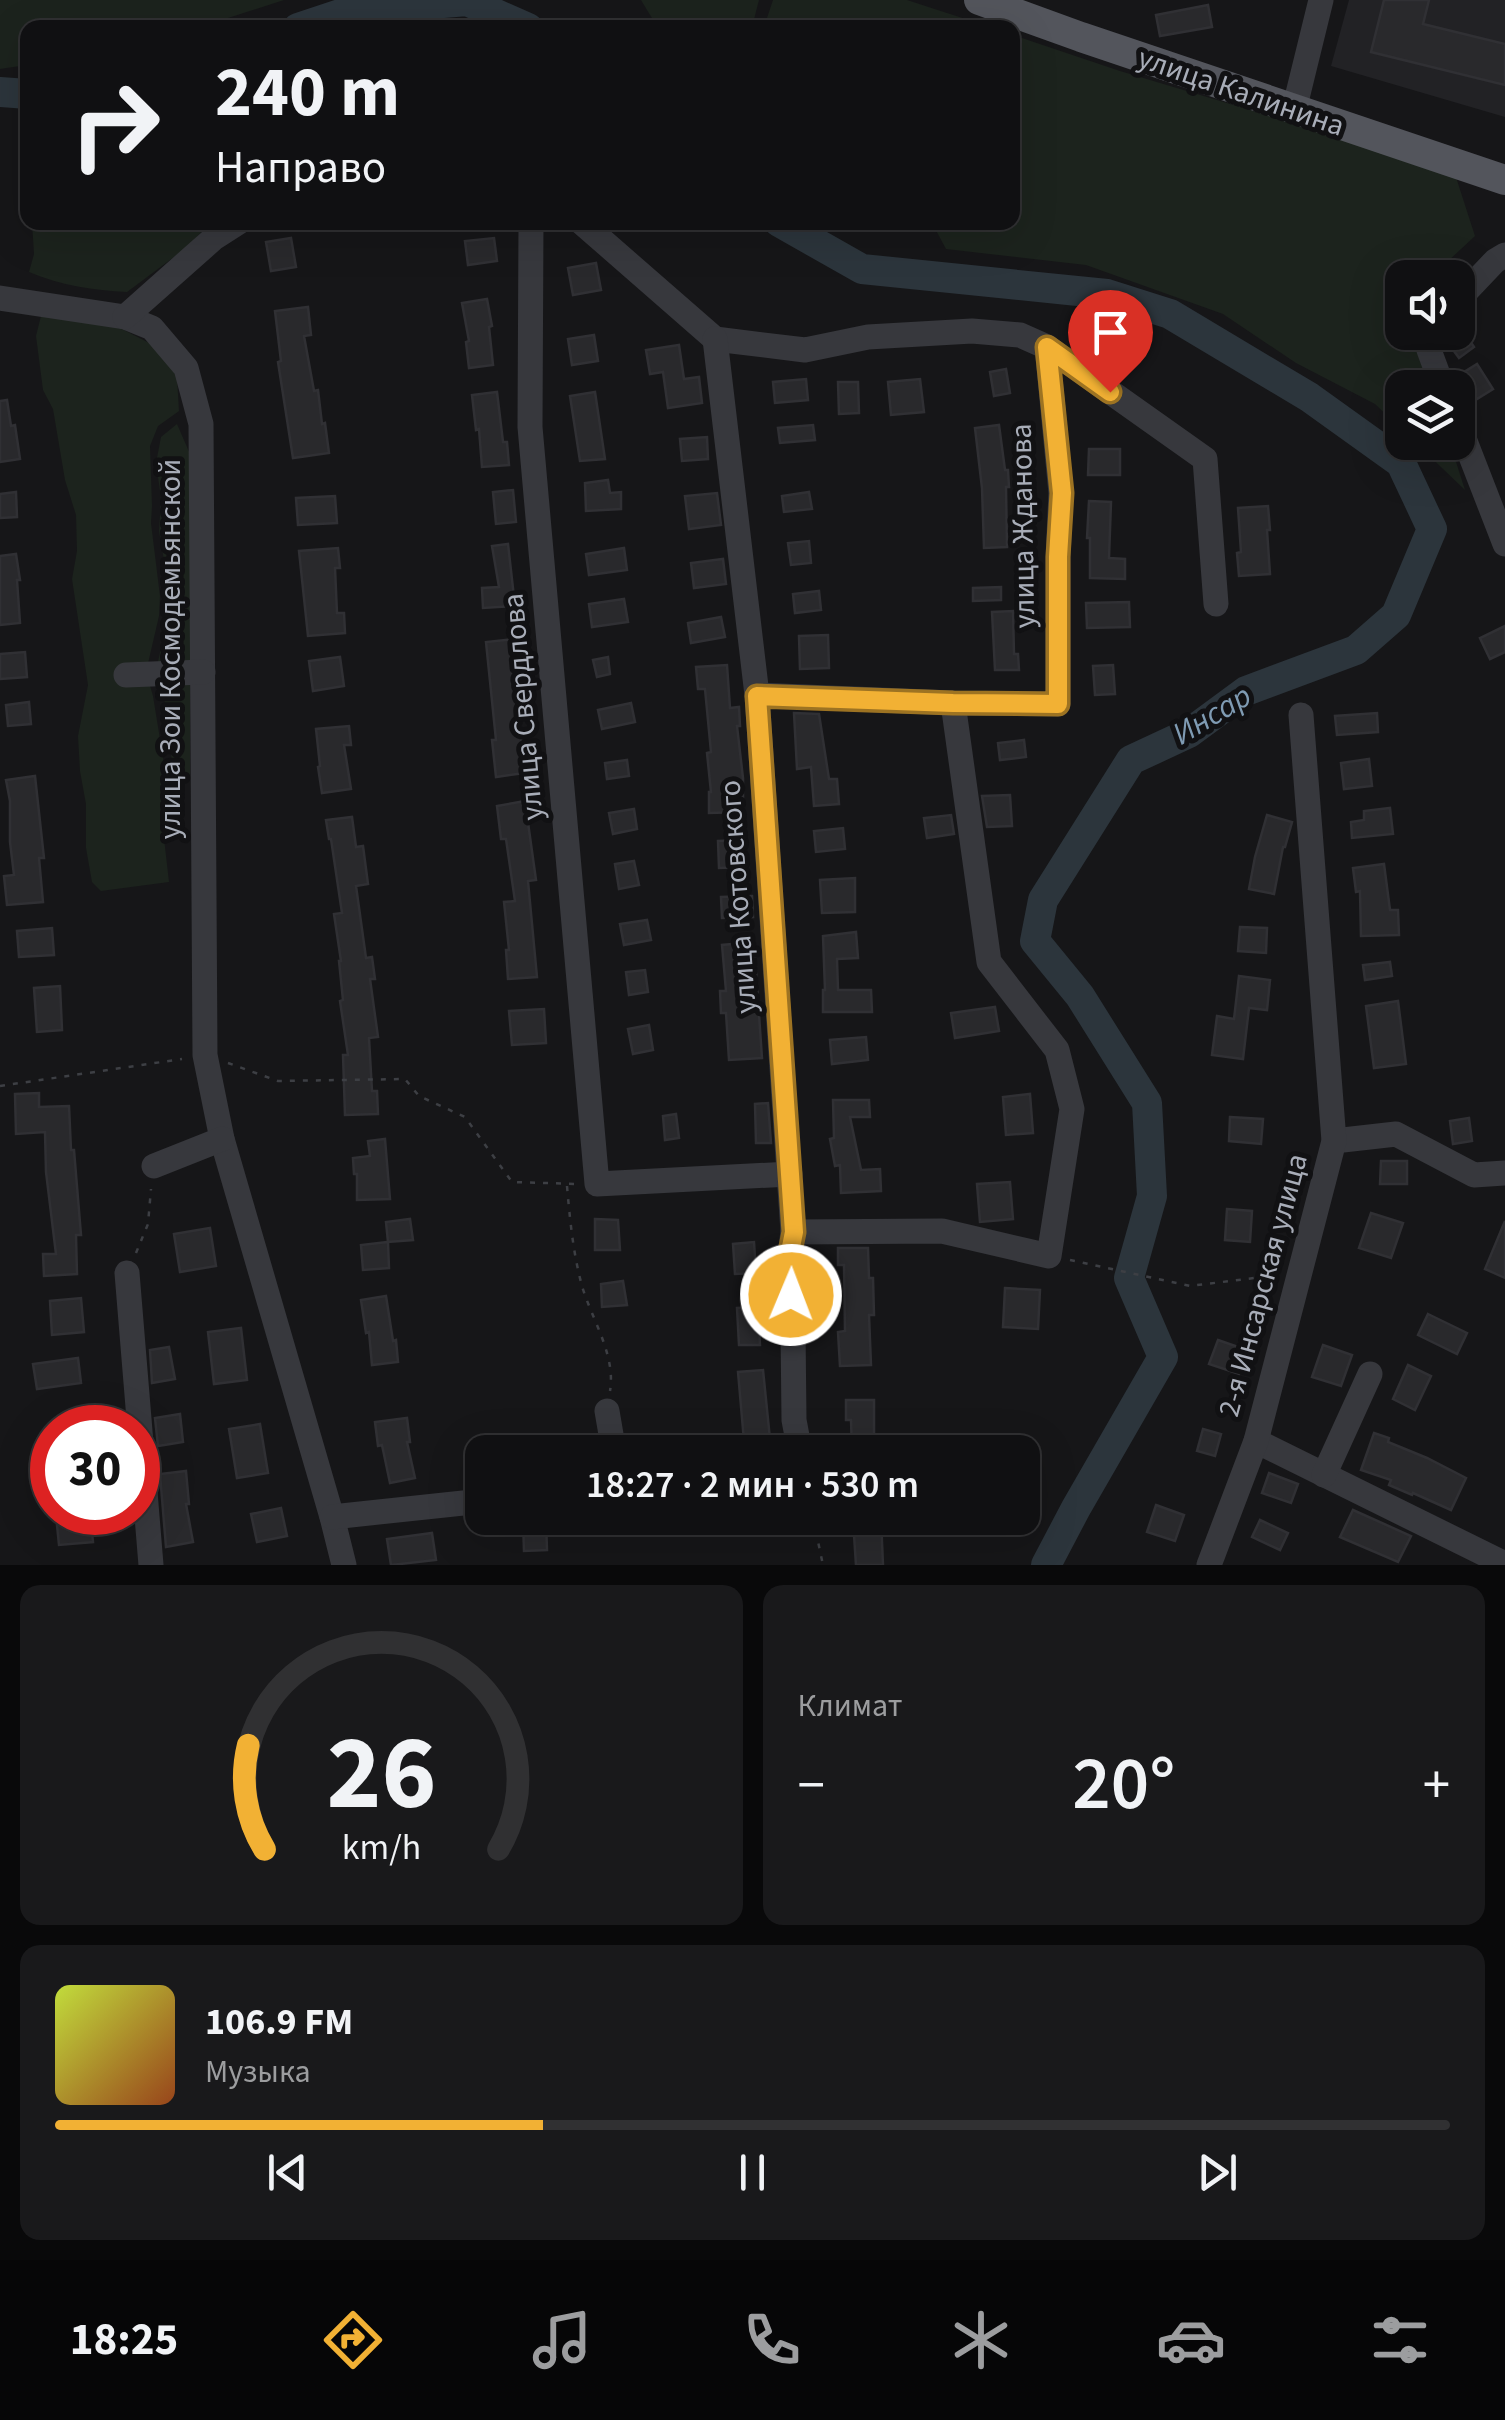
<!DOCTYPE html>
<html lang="ru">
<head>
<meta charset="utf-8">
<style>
  :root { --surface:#101012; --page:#19191b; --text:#f1f3f6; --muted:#9c9d9f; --line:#303032; --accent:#f2b134 }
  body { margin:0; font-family:"Source Sans 3",sans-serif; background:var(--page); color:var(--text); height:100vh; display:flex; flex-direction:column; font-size:38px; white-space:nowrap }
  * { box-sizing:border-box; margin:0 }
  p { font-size:32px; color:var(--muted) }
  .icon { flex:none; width:55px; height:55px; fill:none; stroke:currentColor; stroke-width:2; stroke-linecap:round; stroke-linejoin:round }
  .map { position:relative; height:1565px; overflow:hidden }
  .sheet { display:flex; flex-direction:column; gap:20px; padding:20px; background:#09090a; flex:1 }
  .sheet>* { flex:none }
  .guide { position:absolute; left:20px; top:20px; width:1000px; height:210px; border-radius:20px; box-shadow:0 10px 40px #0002,0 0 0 2px var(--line); background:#101012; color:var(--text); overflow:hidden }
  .buttons { position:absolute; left:1385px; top:260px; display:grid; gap:20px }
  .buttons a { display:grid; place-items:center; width:90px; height:90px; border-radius:20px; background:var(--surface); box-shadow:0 10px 40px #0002,0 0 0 2px var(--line); font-size:50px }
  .speed { position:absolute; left:30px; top:1405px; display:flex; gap:20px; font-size:50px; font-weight:700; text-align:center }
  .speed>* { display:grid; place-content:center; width:130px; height:130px; border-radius:50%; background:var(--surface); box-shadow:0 10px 40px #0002,0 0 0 2px var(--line); line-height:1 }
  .speed .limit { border:15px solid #d22; background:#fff; color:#111 }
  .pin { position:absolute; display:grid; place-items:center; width:85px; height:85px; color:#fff; margin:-102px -42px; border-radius:50% 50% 50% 0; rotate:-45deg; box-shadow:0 0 10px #0007 }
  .pin .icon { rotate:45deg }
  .me { position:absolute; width:110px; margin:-55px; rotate:1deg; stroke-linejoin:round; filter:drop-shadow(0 0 8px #0008) }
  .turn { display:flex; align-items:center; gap:35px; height:210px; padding:0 30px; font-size:45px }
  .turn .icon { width:130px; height:130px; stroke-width:2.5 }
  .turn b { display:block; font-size:70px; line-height:85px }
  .big { font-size:75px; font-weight:600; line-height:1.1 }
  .sheet .tile { flex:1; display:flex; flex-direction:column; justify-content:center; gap:15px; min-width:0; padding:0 35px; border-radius:20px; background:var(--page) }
  .sheet .dial { align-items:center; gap:0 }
  .dial svg { height:260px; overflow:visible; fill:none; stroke:var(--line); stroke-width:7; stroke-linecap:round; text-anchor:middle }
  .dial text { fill:var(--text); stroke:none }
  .song { display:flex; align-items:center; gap:30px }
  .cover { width:120px; height:120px; border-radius:15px; background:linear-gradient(135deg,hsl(70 70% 55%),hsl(20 70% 35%)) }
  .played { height:10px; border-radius:5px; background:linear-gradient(90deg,var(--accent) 35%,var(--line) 35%) }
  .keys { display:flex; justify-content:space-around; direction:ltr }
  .heat { display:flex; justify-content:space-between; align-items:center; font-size:55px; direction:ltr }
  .sheet .tiles { flex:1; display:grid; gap:20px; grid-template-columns:1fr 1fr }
  .tile:last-child { grid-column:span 2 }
  .trip { position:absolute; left:465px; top:1435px; width:575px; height:100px; border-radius:20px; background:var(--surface); box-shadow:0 10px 40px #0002,0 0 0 2px var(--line); font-weight:600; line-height:100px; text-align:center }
  .menu { display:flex; height:160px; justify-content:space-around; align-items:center; background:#060607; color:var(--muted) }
  .menu .icon { width:70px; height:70px }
  .menu .active { color:var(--accent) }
  .menu b { font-size:45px; color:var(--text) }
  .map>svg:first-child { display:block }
  .built { fill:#222225 }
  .green { fill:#1c231d }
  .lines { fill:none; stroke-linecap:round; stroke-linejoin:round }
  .river { stroke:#2c353c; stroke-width:30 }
  .building { fill:#29292c; stroke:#303034; stroke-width:2.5 }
  .path { stroke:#3d3f44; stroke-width:2.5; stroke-dasharray:5 8; stroke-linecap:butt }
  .minor { stroke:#37383d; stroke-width:25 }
  .major { stroke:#53555c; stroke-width:30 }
  .route-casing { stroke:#9d7322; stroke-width:25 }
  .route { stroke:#f2b134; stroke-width:18 }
  .labels { text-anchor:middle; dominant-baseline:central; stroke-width:10; stroke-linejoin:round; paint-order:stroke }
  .street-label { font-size:30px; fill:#a8adb8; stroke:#111113 }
  .water-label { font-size:32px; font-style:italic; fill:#7f9bb3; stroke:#111113 }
</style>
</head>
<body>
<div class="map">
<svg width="1505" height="1565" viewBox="0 0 1505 1565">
  <rect width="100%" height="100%" fill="#161618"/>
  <path class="built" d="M1349,0H1505V117L1331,66Z"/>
  <g class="green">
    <path d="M0,0H284L200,27L28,28L27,65L0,69Z"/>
    <path d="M641,0H759L752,27L658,28Z"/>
    <path d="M773,0H907L990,27H764Z"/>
    <path d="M1013,35L1120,71L1454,171L1475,236L1431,277L1402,278V332L1414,333L1432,387L1402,388V430L1375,404L1296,363L1223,314L1086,265L946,249L932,223L1012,222Z"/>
    <path d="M32,223H210L186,248L127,292C93,290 62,286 29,272L34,254Z"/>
    <path d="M41,316L118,327L157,347L177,377L179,411L158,426L150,446L152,506L151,523L160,596L159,616L146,672L153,696L167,782L164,838L169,882L101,891L92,882L86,848V804L80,771L78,736L88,685L72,579L77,551L76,515L65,480L53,409L43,390L36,336Z"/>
    <path d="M177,424L190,454V779L174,780L166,708L157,666L168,616L165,566L159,531L161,498L156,463L161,437Z"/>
    <path d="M1416,443H1450L1465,490Z"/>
  </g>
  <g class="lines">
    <g class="river">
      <path d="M298,28L349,11L467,1L528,28"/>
      <path d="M0,92L28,94"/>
      <path d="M779,222L862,269L1107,294L1170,314L1309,397L1401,463L1432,529L1396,615L1356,650L1246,691L1189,733L1131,760L1043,900L1035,941L1080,996L1147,1103L1152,1196L1129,1278L1163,1357L1076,1508L1046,1565"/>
    </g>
  </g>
  <g class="building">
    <path d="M1384,0H1429L1423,24L1505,44V85L1371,52Z"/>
    <path d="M1208,5L1212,27L1160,36L1156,15Z"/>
    <path d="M291,238L296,267L271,271L266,242Z"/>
    <path d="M494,238L497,261L468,265L465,241Z"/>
    <path d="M596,263L601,290L573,295L568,268Z"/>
    <path d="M487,299L492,326L489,327L493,365L469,368L466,342L469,341L462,303Z"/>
    <path d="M308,307L311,335L304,336L314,391L318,390L322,424L325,423L329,453L293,458L278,362L281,361L275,311Z"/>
    <path d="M1462,329L1474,347L1459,358L1446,340Z"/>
    <path d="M594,335L598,361L572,365L568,339Z"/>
    <path d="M679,345L684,379L699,377L702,403L668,408L663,372L650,374L646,350Z"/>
    <path d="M1477,364L1493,389L1477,399L1461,374Z"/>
    <path d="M1006,369L1010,393L994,396L990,372Z"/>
    <path d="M806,379L808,400L775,403L773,382Z"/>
    <path d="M920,379L924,412L891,415L888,382Z"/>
    <path d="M838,382H858L859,413L839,414Z"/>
    <path d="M497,392L503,442H507L509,465L482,467L479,429L476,430L472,395Z"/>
    <path d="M595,392L605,459L580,461L570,396Z"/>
    <path d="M7,400L11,426L15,425L20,459L0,462V401Z"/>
    <path d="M813,425L815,440L780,443L778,428Z"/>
    <path d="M999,425L1005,470H1008L1009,487H1006L1007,547L984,548L982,488L975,428Z"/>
    <path d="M707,437L708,459L682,461L680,439Z"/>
    <path d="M1089,449H1120V475H1088Z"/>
    <path d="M608,480L610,493L621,492V509L586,511L585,483Z"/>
    <path d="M513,490L516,522L496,524L493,492Z"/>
    <path d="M16,492L17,517L0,518V494Z"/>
    <path d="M809,492L812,509L784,512L782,496Z"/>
    <path d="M717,493L721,525L689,529L685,496Z"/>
    <path d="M335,496L337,523L298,525L296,498Z"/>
    <path d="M1089,501L1111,502L1109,558L1125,559V579L1090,578V538H1087Z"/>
    <path d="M1268,506L1270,530H1267L1270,574L1239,576L1237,553L1241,552L1238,508Z"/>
    <path d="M809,541L811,563L791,565L788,543Z"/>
    <path d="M508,544L515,606L483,608L482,588L499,587L492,546Z"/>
    <path d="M338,548L340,568H335L337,613H344L345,633L308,636L299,551Z"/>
    <path d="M624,548L627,570L589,575L586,554Z"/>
    <path d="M16,554L20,580H17L20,623L0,625V556Z"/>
    <path d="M723,559L726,584L694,588L691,563Z"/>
    <path d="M1001,587V600L973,601V588Z"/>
    <path d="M819,591L821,610L795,613L793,594Z"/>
    <path d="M624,599L628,622L592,627L589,604Z"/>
    <path d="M1129,602L1130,627L1087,628L1086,603Z"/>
    <path d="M1013,611L1014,654H1018L1019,670H995L992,612Z"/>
    <path d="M721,617L725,637L691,643L688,623Z"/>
    <path d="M1505,626V652L1490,659L1480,638Z"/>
    <path d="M828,635L829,668L800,669L799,636Z"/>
    <path d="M516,639L519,668L513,669L525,773L496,777L492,740H496L486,642Z"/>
    <path d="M25,652L27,677L0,679V654Z"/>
    <path d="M340,657L344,686L313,691L309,661Z"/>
    <path d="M608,657L610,674L597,677L593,660Z"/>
    <path d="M727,665L730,708L739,707L740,726H737L743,778V812L709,813V792H711L707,753L711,752L705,689H698L696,667Z"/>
    <path d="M1113,665L1115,694L1095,695L1093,666Z"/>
    <path d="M29,702L31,724L8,726L6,705Z"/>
    <path d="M631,703L635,722L602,729L598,710Z"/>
    <path d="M794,713L819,714L829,779H837L839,804L814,806L811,767L797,769Z"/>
    <path d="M1377,713L1378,732L1337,735L1335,716Z"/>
    <path d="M349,726L351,745H344L351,789L322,793L318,767L320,766L316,729Z"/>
    <path d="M1024,740L1026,757L1000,760L998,743Z"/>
    <path d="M1369,759L1372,786L1344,789L1341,763Z"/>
    <path d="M627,760L629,776L607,779L605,763Z"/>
    <path d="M35,776L44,858H39L43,902L7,905L4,876L14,875L10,842V801L6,780Z"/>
    <path d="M1010,795L1012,826L987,827L982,796Z"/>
    <path d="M525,801L536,880L528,881L537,977L508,979L506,950H509L504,902L515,901L506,839H501L497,806Z"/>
    <path d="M1390,808L1393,834L1352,838L1351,822L1364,820V811Z"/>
    <path d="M634,809L637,829L613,834L609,813Z"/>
    <path d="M951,815L954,834L927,838L924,818Z"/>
    <path d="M1267,815L1292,822L1285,847H1283L1274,894L1249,889L1255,857Z"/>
    <path d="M352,817L356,847L363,846L368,884L356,886L366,958L372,957L375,979H370L378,1037L369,1038L372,1091H377L378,1114L345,1115L343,1055H348L340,1001L343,1000L339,961H341L334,914L342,913L331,839H329L326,820Z"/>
    <path d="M843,828L845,849L816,852L814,831Z"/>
    <path d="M745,840L746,867L719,868L718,841Z"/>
    <path d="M634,861L639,885L619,889L615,864Z"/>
    <path d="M1384,864L1390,910H1398L1399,935L1361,936L1360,891L1356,892L1353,868Z"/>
    <path d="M855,878V912L822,913L820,880Z"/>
    <path d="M752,896L753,917L722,918L721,897Z"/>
    <path d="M647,920L651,940L624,945L620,924Z"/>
    <path d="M1240,927L1267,928L1266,953L1238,951Z"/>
    <path d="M52,928L54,955L19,957L17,931Z"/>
    <path d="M856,932L858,958L837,959L838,990H871L872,1012H823V990H825L823,936Z"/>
    <path d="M754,942L762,1058L729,1060L726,1013H721L720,991H726L722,945Z"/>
    <path d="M1390,962L1392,976L1365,980L1363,965Z"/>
    <path d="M645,970L648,992L629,995L626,972Z"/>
    <path d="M1239,976L1270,980L1267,1010L1249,1008L1243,1059L1212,1055L1217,1016L1234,1019Z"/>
    <path d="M60,986L62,1030L37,1032L34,988Z"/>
    <path d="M1398,1001L1406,1064L1374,1068L1366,1006Z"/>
    <path d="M995,1007L999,1031L955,1038L951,1013Z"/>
    <path d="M544,1009L546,1043L512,1045L509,1011Z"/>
    <path d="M649,1025L653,1050L633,1054L628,1029Z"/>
    <path d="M866,1037L868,1060L832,1064L830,1040Z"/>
    <path d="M39,1093V1107L69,1106L71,1150H74L81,1235H76L77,1274L44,1276L43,1254H56L46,1172L45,1132L16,1134L15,1094Z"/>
    <path d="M1030,1094L1033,1133L1006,1135L1003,1097Z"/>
    <path d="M833,1100H869L870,1117H850L861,1170L880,1169L881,1191L841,1193L840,1165L835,1166L830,1139L834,1138Z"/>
    <path d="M768,1103L771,1143H756L755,1104Z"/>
    <path d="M676,1114L679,1138L665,1140L663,1116Z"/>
    <path d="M1230,1117L1263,1119L1261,1144L1229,1141Z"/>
    <path d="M1469,1118L1472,1141L1453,1144L1450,1121Z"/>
    <path d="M385,1139L390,1199L357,1200V1174H354L353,1158L370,1156L368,1141Z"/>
    <path d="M1381,1161H1407V1184H1380Z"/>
    <path d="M1010,1182L1013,1219L980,1222L977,1184Z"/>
    <path d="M1227,1209L1252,1211L1250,1242L1225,1240Z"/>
    <path d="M1371,1213L1403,1223L1391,1258L1359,1248Z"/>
    <path d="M410,1219L413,1240L388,1242L386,1222Z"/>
    <path d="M595,1219L618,1220L620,1250H595Z"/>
    <path d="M1505,1221V1278L1485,1269Z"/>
    <path d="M210,1228L216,1266L180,1272L174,1234Z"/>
    <path d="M388,1242L389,1268L363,1270L361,1245Z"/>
    <path d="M754,1242L756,1273L735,1274L733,1244Z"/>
    <path d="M838,1248H868L869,1278H873L874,1315H869L871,1365L840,1366L838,1332L845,1331L844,1265H838Z"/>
    <path d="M623,1281L627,1305L602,1307L601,1284Z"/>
    <path d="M1005,1288L1040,1290L1038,1329L1003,1327Z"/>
    <path d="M386,1296L393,1341L396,1340L398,1362L372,1365L369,1332L366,1333L361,1300Z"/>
    <path d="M81,1298L84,1332L52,1335L50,1301Z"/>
    <path d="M758,1307L760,1345H739L737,1308Z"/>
    <path d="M1428,1314L1467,1333L1457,1354L1418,1335Z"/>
    <path d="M241,1328L247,1380L214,1384L208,1332Z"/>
    <path d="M1218,1340L1247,1350L1239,1374L1209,1364Z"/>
    <path d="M1323,1345L1352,1355L1341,1386L1312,1377Z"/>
    <path d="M169,1347L175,1379L152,1383L150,1350Z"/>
    <path d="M78,1358L81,1383L37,1389L33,1364Z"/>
    <path d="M1408,1365L1431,1376L1415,1410L1393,1399Z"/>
    <path d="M763,1370L770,1439L744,1441L738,1372Z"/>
    <path d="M846,1400H874V1452H852L851,1420H846Z"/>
    <path d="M180,1414L183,1442L158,1446L155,1418Z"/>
    <path d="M407,1418L410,1442H407L415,1478L390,1483L382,1445L378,1446L375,1422Z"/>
    <path d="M260,1424L268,1473L237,1478L229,1429Z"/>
    <path d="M1203,1429L1221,1434L1215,1456L1197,1451Z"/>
    <path d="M1374,1433L1389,1438L1388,1442L1427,1458L1466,1478L1451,1510L1413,1493L1412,1495L1389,1485L1391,1480L1361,1470Z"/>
    <path d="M186,1471L189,1504H186L193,1542L166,1547L160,1474Z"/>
    <path d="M1269,1473L1298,1484L1291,1503L1262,1493Z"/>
    <path d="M1156,1505L1184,1515L1175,1541L1147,1532Z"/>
    <path d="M281,1508L287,1536L257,1542L251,1514Z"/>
    <path d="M1353,1510L1411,1536L1398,1562L1340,1537Z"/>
    <path d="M90,1512L93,1542L59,1545L56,1515Z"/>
    <path d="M850,1518H881L883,1565H856L854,1535H851Z"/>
    <path d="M1260,1520L1288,1533L1280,1550L1252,1537Z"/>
    <path d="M546,1521L547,1550L524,1551L523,1522Z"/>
    <path d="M432,1533L436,1560L391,1565L387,1539Z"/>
  </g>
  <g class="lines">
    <g class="path">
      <path d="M228,1063L278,1081L405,1079L419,1096L465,1117L512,1182L577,1184"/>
      <path d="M0,1086L182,1059"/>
      <path d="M567,1186C570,1220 573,1253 582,1286C592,1320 616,1355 610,1391"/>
      <path d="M136,1253L148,1224L151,1189"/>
      <path d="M1070,1260L1190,1286L1278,1275"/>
      <path d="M813,1518L823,1565"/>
    </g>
    <g class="minor">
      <path d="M1294,110L1321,0"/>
      <path d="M531,222L530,427L597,1184L790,1174"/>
      <path d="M581,222L715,339L805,350L868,337L972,331L1020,335L1047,347L1205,459L1216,604"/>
      <path d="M0,298L125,317L152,328L186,368L201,424L205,1055L222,1139L332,1517L344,1565"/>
      <path d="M1458,300L1495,261L1505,255"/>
      <path d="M125,317L214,238L239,222"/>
      <path d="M1427,332L1429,350L1443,388"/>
      <path d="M715,339L757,695L793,1232L789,1262L793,1329L794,1420L800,1452"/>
      <path d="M1458,423L1505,544"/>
      <path d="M126,675L203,672"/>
      <path d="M757,695L953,703L1058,704V557L1061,493L1047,347"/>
      <path d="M1334,1141L1396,1134L1474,1175L1505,1173"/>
      <path d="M154,1166L222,1139"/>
      <path d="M793,1232L942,1231L1049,1256L1072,1109L1057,1050L989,962L953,703"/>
      <path d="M127,1273L151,1565"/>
      <path d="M607,1411L614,1452"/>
      <path d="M1256,1441L1505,1564"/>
      <path d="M1324,1475L1370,1374"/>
      <path d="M332,1517L482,1501"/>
      <path d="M1209,1565L1256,1441L1334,1141L1301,715"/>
    </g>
    <path class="major" d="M979,0L1081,37L1505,180"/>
  </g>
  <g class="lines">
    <defs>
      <path id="route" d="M791,1295L788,1262L794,1232L757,696L953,703L1058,704V557L1062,493L1047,347L1110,392"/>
    </defs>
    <use href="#route" class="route-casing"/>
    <use href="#route" class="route"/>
  </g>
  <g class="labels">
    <g class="street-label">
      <text transform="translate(1241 92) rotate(19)">улица Калинина</text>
      <text transform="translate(1023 526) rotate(-91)">улица Жданова</text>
      <text transform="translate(170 649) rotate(-90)">улица Зои Космодемьянской</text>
      <text transform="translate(523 707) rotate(-95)">улица Свердлова</text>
      <text transform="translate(738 897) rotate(-94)">улица Котовского</text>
      <text transform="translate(1263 1285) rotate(-75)">2-я Инсарская улица</text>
    </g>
    <g class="water-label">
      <text transform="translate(1212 715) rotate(-31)">Инсар</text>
    </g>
  </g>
</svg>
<div class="buttons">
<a><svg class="icon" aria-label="sound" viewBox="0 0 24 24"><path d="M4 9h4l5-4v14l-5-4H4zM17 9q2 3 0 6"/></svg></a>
<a><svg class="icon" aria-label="layers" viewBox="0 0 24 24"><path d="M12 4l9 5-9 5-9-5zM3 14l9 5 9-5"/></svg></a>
</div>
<div class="speed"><div class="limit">30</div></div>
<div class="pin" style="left:1110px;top:392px;background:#d93025"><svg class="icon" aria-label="arrive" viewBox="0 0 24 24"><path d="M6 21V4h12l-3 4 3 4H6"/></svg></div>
<svg class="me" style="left:791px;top:1295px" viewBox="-20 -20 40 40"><circle r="17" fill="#f2b134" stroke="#fff" stroke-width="3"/><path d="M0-11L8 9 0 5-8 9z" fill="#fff"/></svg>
<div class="trip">18:27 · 2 мин · 530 m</div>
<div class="guide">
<div class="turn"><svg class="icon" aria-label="right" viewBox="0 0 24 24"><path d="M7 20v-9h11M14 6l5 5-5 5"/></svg><div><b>240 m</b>Направо</div></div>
</div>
</div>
<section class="sheet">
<div class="tiles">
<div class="tile dial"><svg viewBox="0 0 100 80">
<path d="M14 69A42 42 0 1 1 86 69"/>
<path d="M14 69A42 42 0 0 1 9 37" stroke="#f2b134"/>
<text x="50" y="56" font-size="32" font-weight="700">26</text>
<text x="50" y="72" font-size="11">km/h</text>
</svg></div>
<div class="tile"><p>Климат</p>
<div class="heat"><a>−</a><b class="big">20°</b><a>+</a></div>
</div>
<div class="tile">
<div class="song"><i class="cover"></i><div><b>106.9 FM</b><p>Музыка</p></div></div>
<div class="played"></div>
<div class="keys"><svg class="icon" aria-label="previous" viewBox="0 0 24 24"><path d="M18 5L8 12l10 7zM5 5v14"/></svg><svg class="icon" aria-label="pause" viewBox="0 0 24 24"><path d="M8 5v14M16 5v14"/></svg><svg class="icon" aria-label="next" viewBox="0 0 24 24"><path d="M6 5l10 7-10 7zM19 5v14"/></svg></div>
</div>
</div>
</section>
<nav class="menu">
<b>18:25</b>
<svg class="icon active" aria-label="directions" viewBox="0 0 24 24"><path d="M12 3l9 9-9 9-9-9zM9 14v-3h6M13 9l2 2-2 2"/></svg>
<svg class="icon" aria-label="music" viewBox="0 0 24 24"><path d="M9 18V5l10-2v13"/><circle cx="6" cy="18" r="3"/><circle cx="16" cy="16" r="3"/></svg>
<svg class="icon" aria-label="phone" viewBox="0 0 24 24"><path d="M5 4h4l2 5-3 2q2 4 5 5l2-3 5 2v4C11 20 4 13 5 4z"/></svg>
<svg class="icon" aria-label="climate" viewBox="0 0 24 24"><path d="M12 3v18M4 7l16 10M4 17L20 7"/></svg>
<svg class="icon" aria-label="car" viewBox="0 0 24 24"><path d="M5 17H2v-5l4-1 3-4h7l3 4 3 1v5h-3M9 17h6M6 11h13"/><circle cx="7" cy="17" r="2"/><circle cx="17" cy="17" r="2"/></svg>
<svg class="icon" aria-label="filters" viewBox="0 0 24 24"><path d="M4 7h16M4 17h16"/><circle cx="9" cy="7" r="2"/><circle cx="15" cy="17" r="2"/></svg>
</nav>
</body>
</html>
